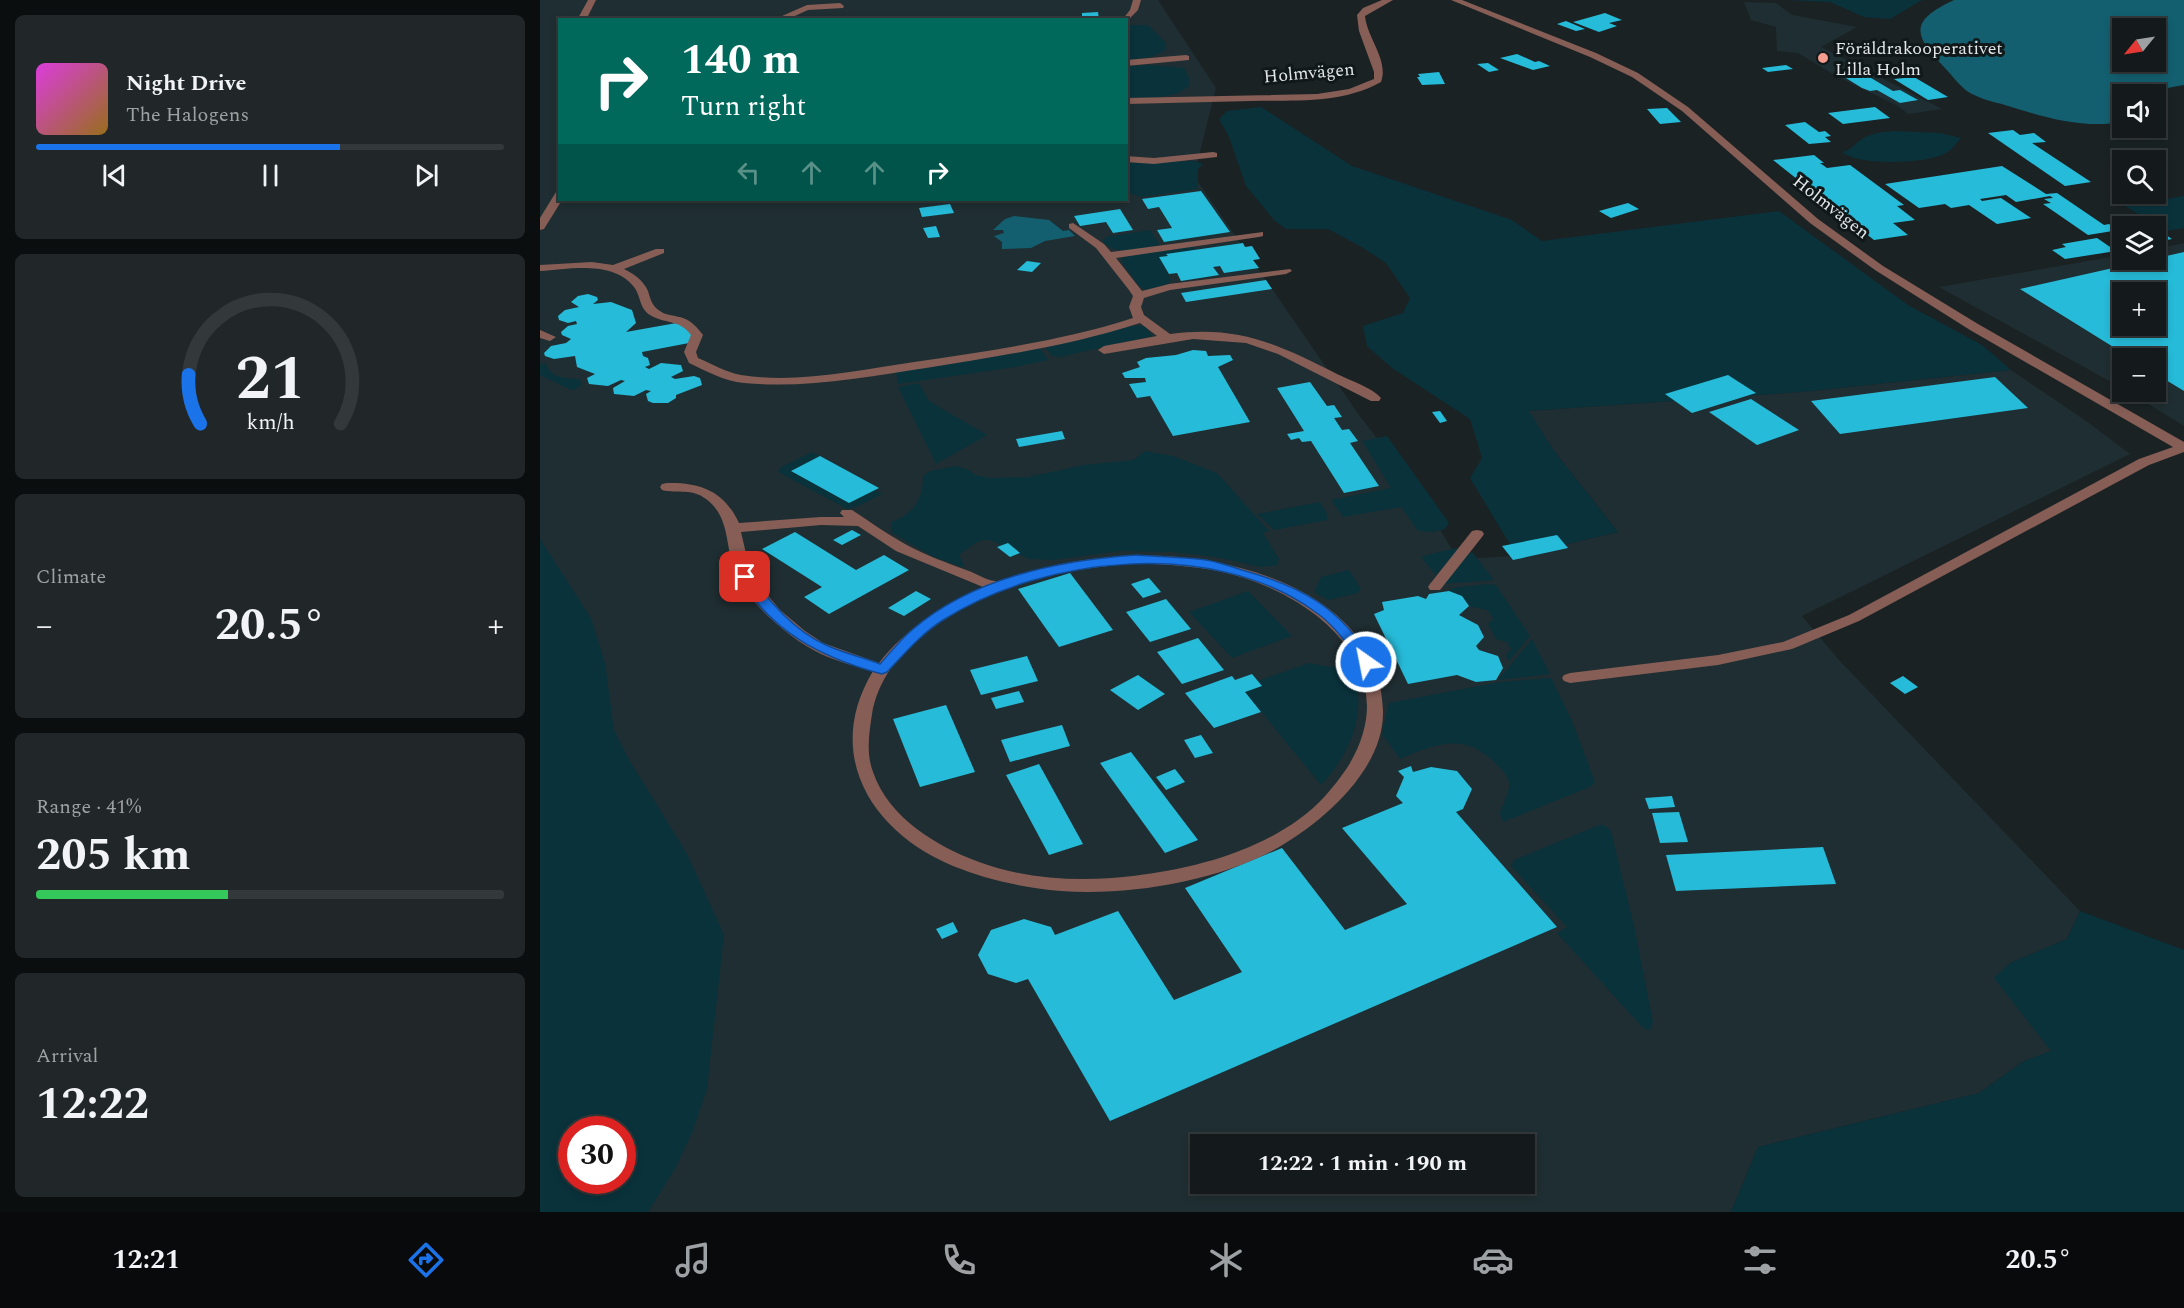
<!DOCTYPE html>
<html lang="en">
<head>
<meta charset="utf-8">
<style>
  :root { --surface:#141a1b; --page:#212728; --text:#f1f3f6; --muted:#9da1a3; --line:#33383a; --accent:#1a73e8 }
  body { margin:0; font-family:Spectral,serif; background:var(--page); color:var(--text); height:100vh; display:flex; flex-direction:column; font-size:22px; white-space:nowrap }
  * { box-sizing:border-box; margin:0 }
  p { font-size:20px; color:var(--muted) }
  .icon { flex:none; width:33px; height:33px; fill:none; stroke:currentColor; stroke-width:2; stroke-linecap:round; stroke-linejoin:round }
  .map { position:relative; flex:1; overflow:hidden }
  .details { display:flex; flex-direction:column; gap:15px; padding:15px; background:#0b0e0f; width:540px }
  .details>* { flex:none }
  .banner { position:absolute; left:18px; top:18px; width:570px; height:183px; border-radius:0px; box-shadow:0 3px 9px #0003,0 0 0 2px var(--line); background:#00695c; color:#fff; overflow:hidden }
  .needle { width:39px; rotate:240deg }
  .controls { position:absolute; left:1572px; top:18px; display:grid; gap:12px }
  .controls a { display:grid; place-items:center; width:54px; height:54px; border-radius:0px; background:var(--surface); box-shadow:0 3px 9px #0003,0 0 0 2px var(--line); font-size:30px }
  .speed { position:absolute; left:18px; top:1116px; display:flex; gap:12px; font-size:30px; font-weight:700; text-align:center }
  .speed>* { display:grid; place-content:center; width:78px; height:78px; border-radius:50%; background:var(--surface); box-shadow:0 3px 9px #0003,0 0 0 2px var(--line); line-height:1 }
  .speed .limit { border:9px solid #d22; background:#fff; color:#111 }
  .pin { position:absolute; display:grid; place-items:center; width:51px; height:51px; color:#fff; margin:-26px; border-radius:12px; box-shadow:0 3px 9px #0006 }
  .me { position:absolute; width:66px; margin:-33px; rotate:327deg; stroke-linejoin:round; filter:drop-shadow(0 0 4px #0008) }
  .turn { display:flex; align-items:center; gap:21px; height:126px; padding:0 24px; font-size:27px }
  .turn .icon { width:78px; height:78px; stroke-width:2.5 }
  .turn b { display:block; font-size:42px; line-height:51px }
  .lanes { display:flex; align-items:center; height:57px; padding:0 24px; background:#0003; justify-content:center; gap:30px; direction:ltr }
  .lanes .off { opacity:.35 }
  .big { font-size:45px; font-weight:700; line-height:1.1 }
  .details .tile { flex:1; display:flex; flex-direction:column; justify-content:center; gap:9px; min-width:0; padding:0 21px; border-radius:9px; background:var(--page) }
  .details .dial { align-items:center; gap:0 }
  .dial svg { height:156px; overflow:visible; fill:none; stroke:var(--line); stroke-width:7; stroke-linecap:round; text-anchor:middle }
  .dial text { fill:var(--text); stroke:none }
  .song { display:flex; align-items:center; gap:18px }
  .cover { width:72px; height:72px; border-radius:9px; background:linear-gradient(135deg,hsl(300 70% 55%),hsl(40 70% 35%)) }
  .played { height:6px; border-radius:3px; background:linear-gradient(90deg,var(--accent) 65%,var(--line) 65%) }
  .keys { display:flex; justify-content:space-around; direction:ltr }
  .heat { display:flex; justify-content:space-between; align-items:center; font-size:33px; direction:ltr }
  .charge { height:9px; border-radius:4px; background:linear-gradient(90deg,#34c759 41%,var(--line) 0) }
  .trip { position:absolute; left:650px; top:1134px; width:345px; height:60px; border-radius:0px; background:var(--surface); box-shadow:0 3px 9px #0003,0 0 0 2px var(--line); font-weight:700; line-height:60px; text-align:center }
  .tab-bar { display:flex; height:96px; justify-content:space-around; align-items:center; background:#080a0b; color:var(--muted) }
  .tab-bar .icon { width:42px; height:42px }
  .tab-bar .active { color:var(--accent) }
  .tab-bar b { font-size:27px; color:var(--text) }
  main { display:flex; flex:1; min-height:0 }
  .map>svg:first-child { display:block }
  .built { fill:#1f2e32; fill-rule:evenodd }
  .green { fill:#0a323b; fill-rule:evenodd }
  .water { fill:#135f6f; fill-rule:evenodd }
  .building { fill:#26bbd9; fill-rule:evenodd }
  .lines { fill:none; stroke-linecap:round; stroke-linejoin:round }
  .minor { fill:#865e56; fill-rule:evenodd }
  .route { fill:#1a73e8; stroke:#114b97; stroke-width:1.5 }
  .poi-dot { fill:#f59d8e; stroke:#11181a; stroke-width:2 }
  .labels { text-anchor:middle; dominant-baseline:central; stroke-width:6; stroke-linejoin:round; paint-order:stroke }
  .far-poi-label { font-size:18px; fill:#e3e7e9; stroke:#11181a; text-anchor:start }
  .far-street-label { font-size:18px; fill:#e3e7e9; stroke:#11181a }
</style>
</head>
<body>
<main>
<section class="details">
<div class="tile">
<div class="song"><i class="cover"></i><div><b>Night Drive</b><p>The Halogens</p></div></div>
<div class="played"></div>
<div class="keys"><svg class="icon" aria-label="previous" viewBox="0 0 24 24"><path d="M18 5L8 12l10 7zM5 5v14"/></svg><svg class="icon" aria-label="pause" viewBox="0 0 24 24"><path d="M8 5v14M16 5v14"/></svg><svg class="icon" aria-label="next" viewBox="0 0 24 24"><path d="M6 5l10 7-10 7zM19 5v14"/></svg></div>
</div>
<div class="tile dial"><svg viewBox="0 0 100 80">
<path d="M14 69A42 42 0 1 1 86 69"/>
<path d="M14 69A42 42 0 0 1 8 44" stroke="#1a73e8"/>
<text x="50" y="56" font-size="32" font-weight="700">21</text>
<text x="50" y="72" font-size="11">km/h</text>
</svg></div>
<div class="tile"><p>Climate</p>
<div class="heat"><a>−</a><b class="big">20.5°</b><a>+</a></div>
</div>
<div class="tile"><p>Range · 41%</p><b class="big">205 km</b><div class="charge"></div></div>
<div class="tile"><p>Arrival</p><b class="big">12:22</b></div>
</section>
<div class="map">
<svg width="1644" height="1212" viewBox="0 0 1644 1212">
  <rect width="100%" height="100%" fill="#1a2224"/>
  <g class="built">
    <path d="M0,0H618L676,88L654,176L819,415L871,482L918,559L977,556L1078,532L1014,451L988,411L1261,392L1471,370L1549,423L1590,454L1262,616L1298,659L1540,911L1527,939L1470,963L1512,1051L1484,1061L1439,1093L1218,1147L1191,1212H0ZM20,20H586V200H20ZM32,1130H82V1180H32ZM660,1144H984V1184H660Z"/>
    <path d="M1204,2L1236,3L1252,15L1317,27L1281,47L1402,109L1368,114L1358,106L1296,76L1258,53L1237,51L1236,27L1211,20Z"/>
    <path d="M1644,243V426L1589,392H1616V358H1582V388L1399,287L1582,255V260H1616V249ZM1582,292H1616V326H1582Z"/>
  </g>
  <g class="green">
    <path d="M1246,0H1382L1350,19L1324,17L1290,2Z"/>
    <path d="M593,25H608L625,42L626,50L611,57L587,60L586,26Z"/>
    <path d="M609,65L644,68L649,78V86C633,100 607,97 587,98V66Z"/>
    <path d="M721,107L812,166L972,220L1002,241L1239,211L1368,305L1442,345L1471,370L1261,392L989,411L1014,451L1078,532L977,556L930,478L942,458L930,419L852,368L827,346L823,326L863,313L870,298L846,263L820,246L788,229H746L734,220L706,186L689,137L679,119L687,111Z"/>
    <path d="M1355,131L1400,133L1421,138C1416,144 1411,151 1404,154C1384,164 1319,166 1302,152C1310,150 1312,147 1318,142C1329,133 1341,132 1355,131Z"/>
    <path d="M655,161L663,164L658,169V189L601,197L587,192L586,163Z"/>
    <path d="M1644,196V228L1626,231L1585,206Z"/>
    <path d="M610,230L620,245C602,249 576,256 563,242L566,237Z"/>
    <path d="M653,246L655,250L620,257L631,281L627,285L606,290L599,286L581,261L584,257Z"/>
    <path d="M591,326H605L612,336L520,357L512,356L505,347Z"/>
    <path d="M500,348L508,360L476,367L358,384L356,372Z"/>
    <path d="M6,363C9,378 27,379 40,379L41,385L36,389L31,390L0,375V365Z"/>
    <path d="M379,383L389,401L447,435L396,464L358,387Z"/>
    <path d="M847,436L909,523L905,529L893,532L878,531L861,507L803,517L791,500L851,488L822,441Z"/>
    <path d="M605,451L633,456L677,473L729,531L723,533L739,559L737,565L721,567L676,557L632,552L580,551L513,560L490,559L477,554L479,553L468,543L462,546C442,533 435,544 419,555L424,565L422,567L392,556L351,532L352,522C373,513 383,501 383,476L390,471L416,466L429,470L436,475L451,478L488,477L544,465L593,460Z"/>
    <path d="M272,452L280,456L251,471L309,503L335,490L342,494L318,506L307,509L238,472L241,467Z"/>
    <path d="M780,502L787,514V520L734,530L717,514Z"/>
    <path d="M0,539L51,618L65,663L74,730L88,758L147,854L184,935L167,1089L153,1130L136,1167L108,1212H0ZM32,1130H82V1180H32Z"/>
    <path d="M916,548L919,549L896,575L882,558L883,556Z"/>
    <path d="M932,552L954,580L903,584L929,553Z"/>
    <path d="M809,570L821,589L818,593L788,600L774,592L781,577Z"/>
    <path d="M947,584L956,585L990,636L969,661L966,656L971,649L967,642L956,639L948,624L954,619L947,610L929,606L922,596L909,591L912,588Z"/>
    <path d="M708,591L752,636L692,658L649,612Z"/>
    <path d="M992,639L1010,674L958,680Z"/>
    <path d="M769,663L790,667L808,663C832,704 811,754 781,785L705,692L722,686L718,681Z"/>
    <path d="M1011,678L1032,721L1055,782L1050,787L963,822L960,814C962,805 968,795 969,787C970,778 964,772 959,767C927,731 897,743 860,759L842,734L849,703L960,682Z"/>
    <path d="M1059,825H1064L1071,831L1094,926L1113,1022L1111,1029L1108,1030L1103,1028L1017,933L1027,927L971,866L974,860Z"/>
    <path d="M1540,911L1644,950V1212H1191L1218,1147L1439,1093L1484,1061L1511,1051L1454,978L1470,963L1527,939Z"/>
  </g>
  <g class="water">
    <path d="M1414,0H1644V85C1625,88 1601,94 1582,94V122C1543,129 1503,117 1465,105C1454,102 1441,99 1430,93C1420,87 1412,75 1404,67C1373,35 1369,21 1414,0ZM1582,28H1616V62H1582Z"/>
    <path d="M474,216L509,220L523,231L529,230L535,236L505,241L491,248L462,249V242L454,236L464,233L463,230H453L465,219Z"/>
  </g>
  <g class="building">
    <path d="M558,12L559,20H542V13Z"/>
    <path d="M1065,13L1082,20L1069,23L1077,26L1059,32L1033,22Z"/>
    <path d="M1026,21L1045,29L1036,31L1017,24Z"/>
    <path d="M1313,44L1332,46L1331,53L1312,52Z"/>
    <path d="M977,54L995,62L999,61L1010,66L993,70L960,58Z"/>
    <path d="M948,63L959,70L949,72L937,64Z"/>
    <path d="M1246,65L1253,69L1228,72L1222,68Z"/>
    <path d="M899,72L905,84L882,85L877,77H880L878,74Z"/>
    <path d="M1321,72L1353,91L1360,90L1378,100L1360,103L1337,90L1330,91L1322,88L1301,75Z"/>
    <path d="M1374,77L1408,97L1388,100L1354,79Z"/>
    <path d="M1335,107L1350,118L1303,124L1288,113Z"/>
    <path d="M1127,108L1141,122L1120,124L1107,109Z"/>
    <path d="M1265,122L1279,132L1285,131L1291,136L1285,137L1291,142L1269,144L1245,125Z"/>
    <path d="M1473,130L1480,135L1494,133L1506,142L1492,143L1551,182L1525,186L1448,133Z"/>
    <path d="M1274,155L1284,163H1280L1287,168L1310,165L1364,205L1357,206L1375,220L1353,223L1368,235L1334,240L1233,160Z"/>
    <path d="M1462,166L1506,194L1517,193L1564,225L1569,224L1579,230L1548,235L1503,204L1511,203L1504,199L1513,198L1510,196L1476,202L1466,195L1440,199L1442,201L1461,198L1491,218L1457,224L1429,205L1411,208L1405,204L1379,208L1345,184Z"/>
    <path d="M661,191L690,232L624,242L617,230L632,228L619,207L608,209L602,199Z"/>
    <path d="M1088,203L1099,209L1071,218L1059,211Z"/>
    <path d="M410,204L414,213L382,217L379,208Z"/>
    <path d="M580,209L593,230L573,233L566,222L540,226L534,216Z"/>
    <path d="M396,226L400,237L388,238L383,228Z"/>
    <path d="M1617,229L1632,239L1616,242Z"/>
    <path d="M1557,238L1576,251L1525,259L1512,250L1526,247L1522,244Z"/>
    <path d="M703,243L705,247L712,246L720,259L713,260L719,268L684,273L680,266L673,267L679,275L641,281L637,273L629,274L619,257L628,256L626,254Z"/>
    <path d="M1644,252V391L1616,374V358H1591L1480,289ZM1582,292H1616V326H1582Z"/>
    <path d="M487,261L501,263L492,272L477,270Z"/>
    <path d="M726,280L732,289L646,302L641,293Z"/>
    <path d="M48,294L57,297L58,300L53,304L71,302L92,310L96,323L86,332L142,322L147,324L153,340L149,343L102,352L103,356L108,358L110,365L105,367L109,369L121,363L141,365L143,371L131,377L135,379L154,376L160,378L162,385L136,395V398L128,403H113L108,401L106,394L111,391L106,390L94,396L74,394L73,388L85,381L81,380L68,386L49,384L47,378L55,374L37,367L35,356L14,359L5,356L4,353L11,346L26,343L31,339L22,335L21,332L28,326L37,324L36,321L28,323L19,320L18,316L25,310L39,307L31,302L38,296Z"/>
    <path d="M653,350L666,351L668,356L690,355L693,360L678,367L710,422L633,436L610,396L597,398L589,384L606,382L605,378H585L582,373L600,367L597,362L606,358L636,355Z"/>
    <path d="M1188,375L1216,393L1152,413L1125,394Z"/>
    <path d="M1455,377L1488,408L1300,434L1271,401Z"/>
    <path d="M770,382L787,406L794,405L802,417L794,418L802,430L809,429L818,441L810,443L839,486L804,493L771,441L762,442L759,438L751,440L747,434L764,431L737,388Z"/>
    <path d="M1211,399L1259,430L1217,445L1169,412Z"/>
    <path d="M900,411L907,421L900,423L892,412Z"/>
    <path d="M522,431L525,439L479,447L476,439Z"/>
    <path d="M280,456L339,488L309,503L251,471Z"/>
    <path d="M312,530L321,535L302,545L293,540Z"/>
    <path d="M255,532L316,570L344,555L369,570L289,614L264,597L282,587L222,549Z"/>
    <path d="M1017,535L1028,548L973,560L962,546Z"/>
    <path d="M468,543L480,553L470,557L457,547Z"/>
    <path d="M530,573L573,630L519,647L478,589Z"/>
    <path d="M609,578L621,592L603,598L591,584Z"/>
    <path d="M376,591L391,599L364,616L348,608Z"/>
    <path d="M909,591L922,596L929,606L919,615L938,625L944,637L936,646L939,650L958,656L963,668L956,680L936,682L917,675L868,684L834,614L844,610L842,602L878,596L886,599L889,594Z"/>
    <path d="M626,599L651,629L610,642L586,612Z"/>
    <path d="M658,638L684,670L642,684L617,652Z"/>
    <path d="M487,656L498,681L441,695L430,670Z"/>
    <path d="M712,674L722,686L705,692L721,712L674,728L645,693L692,676L695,680Z"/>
    <path d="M598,675L625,694L598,710L570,690Z"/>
    <path d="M1363,676L1378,687L1365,694L1350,683Z"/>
    <path d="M479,691L484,702L456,709L451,698Z"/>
    <path d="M406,705L435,772L380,787L353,719Z"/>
    <path d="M522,725L530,746L470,762L461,740Z"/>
    <path d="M661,735L673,753L655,758L644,740Z"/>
    <path d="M591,752L658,840L625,853L560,763Z"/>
    <path d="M499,764L543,844L509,855L466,775Z"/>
    <path d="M871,766L873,772L891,767L917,771L932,789L923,809L916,812L1017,927L570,1121L488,979L476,983L448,974L438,955L451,930L484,919L511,927L515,935L578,911L634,1000L702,972L645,888L742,848L805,930L867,904L802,828L863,803L856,796L864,777L858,771Z"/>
    <path d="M635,769L645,782L626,790L616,777Z"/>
    <path d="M1132,796L1135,807L1109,809L1105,798Z"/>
    <path d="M1139,812L1148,842L1120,843L1112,813Z"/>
    <path d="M1283,847L1296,884L1136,891L1126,855Z"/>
    <path d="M413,922L418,932L402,939L396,929Z"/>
  </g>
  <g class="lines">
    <g class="minor">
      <path d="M48,0H56L46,20H37Z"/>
      <path d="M593,0H601L598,10L586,22V20H582L590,10Z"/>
      <path d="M842,0H853L825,16C827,38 849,60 841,82C802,104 755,100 711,101C669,102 628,103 586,104V98L777,94L809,89L834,79V72L819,31L817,15L823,8Z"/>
      <path d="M911,0H922L1056,53L1098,73L1148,107L1278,219L1343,266L1438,324L1644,442V452L1609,465L1319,621L1252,649L1178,665L1030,683L1024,681L1022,678L1024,675L1030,673L1178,655L1243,642L1309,615L1599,459L1633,447L1430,330L1335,270L1270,223L1142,111L1092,77L1050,57Z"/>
      <path d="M300,3L304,6L303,8L268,10L246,20H233L267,5Z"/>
      <path d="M646,55L649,56V60L586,66V60Z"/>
      <path d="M673,152L677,153V157L614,164L586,162V156L614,158Z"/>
      <path d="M20,191V200H22L4,229L0,230V218L16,192Z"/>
      <path d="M533,223L564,244L571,252L723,232V236L719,237L576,258L602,291L629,284L750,269L752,271L746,274L630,290L604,298L601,307L604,315L630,334C699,325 737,344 797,374C811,381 831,387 841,398L839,401H831L738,354L706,343L653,339L564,354L558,350L564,346L617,336L600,323C530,346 458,356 386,368C326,377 264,389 204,383C184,381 166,371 149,363L144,352L151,335C140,319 124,324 110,315C99,308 101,296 94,287C73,260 29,269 0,271V265L52,262L73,265L116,249H124V253L84,269C94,274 103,280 108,291C110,297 111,303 116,308C131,322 144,308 163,335L156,352L158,358C172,364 186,372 201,375C255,384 320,370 374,362C448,351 522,341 593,318L589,307L593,296L589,290L556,248L529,228V224Z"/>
      <path d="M0,330L16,337L10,341L0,338Z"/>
      <path d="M127,483C160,482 184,491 199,523L281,517H304L300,513L302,510H312C329,521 347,534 365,544C385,555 407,563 429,571C437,574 446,580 455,581C464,583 490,572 501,569C522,563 542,560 563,558C665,545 839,582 843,710C845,770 780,825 732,851C673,882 587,896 521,891C484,888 448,880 413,866C331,832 283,754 333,671C316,666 298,662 281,654C250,639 207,603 194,569C185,544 190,517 166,499C152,488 138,494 122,490L120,487L122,484ZM281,525L318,526L356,551L443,587C404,605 366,628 339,663L283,643L265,631L240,610L211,575L201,532ZM597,563C629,565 663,566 694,575C781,599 867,673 807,768C794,787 778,806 758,820C710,854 651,869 593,876C542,882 488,880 439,862C396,846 349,818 333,772C326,753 329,734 332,714C346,636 438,594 507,576C536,569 567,566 597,563Z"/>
      <path d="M937,530L942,531L944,534L942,537L900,590H890L888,587L890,584L932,531Z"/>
    </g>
  </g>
  <path class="route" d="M597,555C619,557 643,557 666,560C678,562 690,566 702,570C761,586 801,608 833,662L831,665H821C808,645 795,625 774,611C673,538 504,556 403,620C381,634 365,653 347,672L342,674C282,658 231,632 199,577L205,573L210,574C228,601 256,632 286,645C303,653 322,657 340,664C350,653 360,640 372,630C432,578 520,560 597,555Z"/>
  <circle class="poi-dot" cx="1283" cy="58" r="6"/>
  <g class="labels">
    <g class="far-poi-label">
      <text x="1295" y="48">Föräldrakooperativet<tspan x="1295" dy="21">Lilla Holm</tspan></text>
    </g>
    <g class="far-street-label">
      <text transform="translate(769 73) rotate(-5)">Holmvägen</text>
      <text transform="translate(1291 207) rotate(38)">Holmvägen</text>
    </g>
  </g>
</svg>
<div class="controls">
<a><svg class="needle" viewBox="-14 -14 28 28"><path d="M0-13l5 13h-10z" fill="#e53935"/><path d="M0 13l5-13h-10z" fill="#9da1a3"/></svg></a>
<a><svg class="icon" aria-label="sound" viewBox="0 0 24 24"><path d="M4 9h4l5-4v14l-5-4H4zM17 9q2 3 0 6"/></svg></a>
<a><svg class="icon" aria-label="search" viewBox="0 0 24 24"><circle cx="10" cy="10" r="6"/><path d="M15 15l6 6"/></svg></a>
<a><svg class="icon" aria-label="layers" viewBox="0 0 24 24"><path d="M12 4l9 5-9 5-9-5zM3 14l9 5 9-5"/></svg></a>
<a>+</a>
<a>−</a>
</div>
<div class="speed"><div class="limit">30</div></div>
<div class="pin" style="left:205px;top:577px;background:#d93025"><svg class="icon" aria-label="arrive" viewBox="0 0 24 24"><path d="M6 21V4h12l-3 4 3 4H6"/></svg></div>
<svg class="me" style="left:826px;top:662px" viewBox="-20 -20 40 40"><circle r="17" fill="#1a73e8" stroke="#fff" stroke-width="3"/><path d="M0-11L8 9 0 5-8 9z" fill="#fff"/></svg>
<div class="trip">12:22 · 1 min · 190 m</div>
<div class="banner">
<div class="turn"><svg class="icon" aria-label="right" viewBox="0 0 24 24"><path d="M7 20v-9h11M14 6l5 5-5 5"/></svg><div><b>140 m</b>Turn right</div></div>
<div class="lanes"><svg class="icon off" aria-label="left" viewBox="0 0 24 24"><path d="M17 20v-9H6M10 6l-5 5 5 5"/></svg><svg class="icon off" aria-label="ahead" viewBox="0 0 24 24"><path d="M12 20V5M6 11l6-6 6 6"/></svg><svg class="icon off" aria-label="ahead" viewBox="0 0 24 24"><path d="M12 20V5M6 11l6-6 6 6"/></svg><svg class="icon" aria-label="right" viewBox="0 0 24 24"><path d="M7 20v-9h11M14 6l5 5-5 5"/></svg></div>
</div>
</div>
</main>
<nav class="tab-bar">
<b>12:21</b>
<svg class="icon active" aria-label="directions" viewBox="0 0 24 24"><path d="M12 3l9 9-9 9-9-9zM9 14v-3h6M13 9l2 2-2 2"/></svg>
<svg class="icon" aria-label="music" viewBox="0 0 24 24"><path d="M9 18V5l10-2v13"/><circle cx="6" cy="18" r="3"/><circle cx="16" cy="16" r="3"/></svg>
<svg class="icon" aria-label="phone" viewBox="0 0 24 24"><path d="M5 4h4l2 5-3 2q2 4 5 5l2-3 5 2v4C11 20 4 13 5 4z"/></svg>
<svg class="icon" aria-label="climate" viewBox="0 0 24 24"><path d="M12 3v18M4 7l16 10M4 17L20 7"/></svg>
<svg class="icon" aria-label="car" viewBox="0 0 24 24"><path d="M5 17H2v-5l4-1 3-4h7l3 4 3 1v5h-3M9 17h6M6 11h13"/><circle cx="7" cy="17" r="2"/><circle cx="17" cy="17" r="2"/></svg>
<svg class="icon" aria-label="filters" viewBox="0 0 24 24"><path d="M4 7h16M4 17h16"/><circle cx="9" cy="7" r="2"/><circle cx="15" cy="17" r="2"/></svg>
<b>20.5°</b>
</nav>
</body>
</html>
